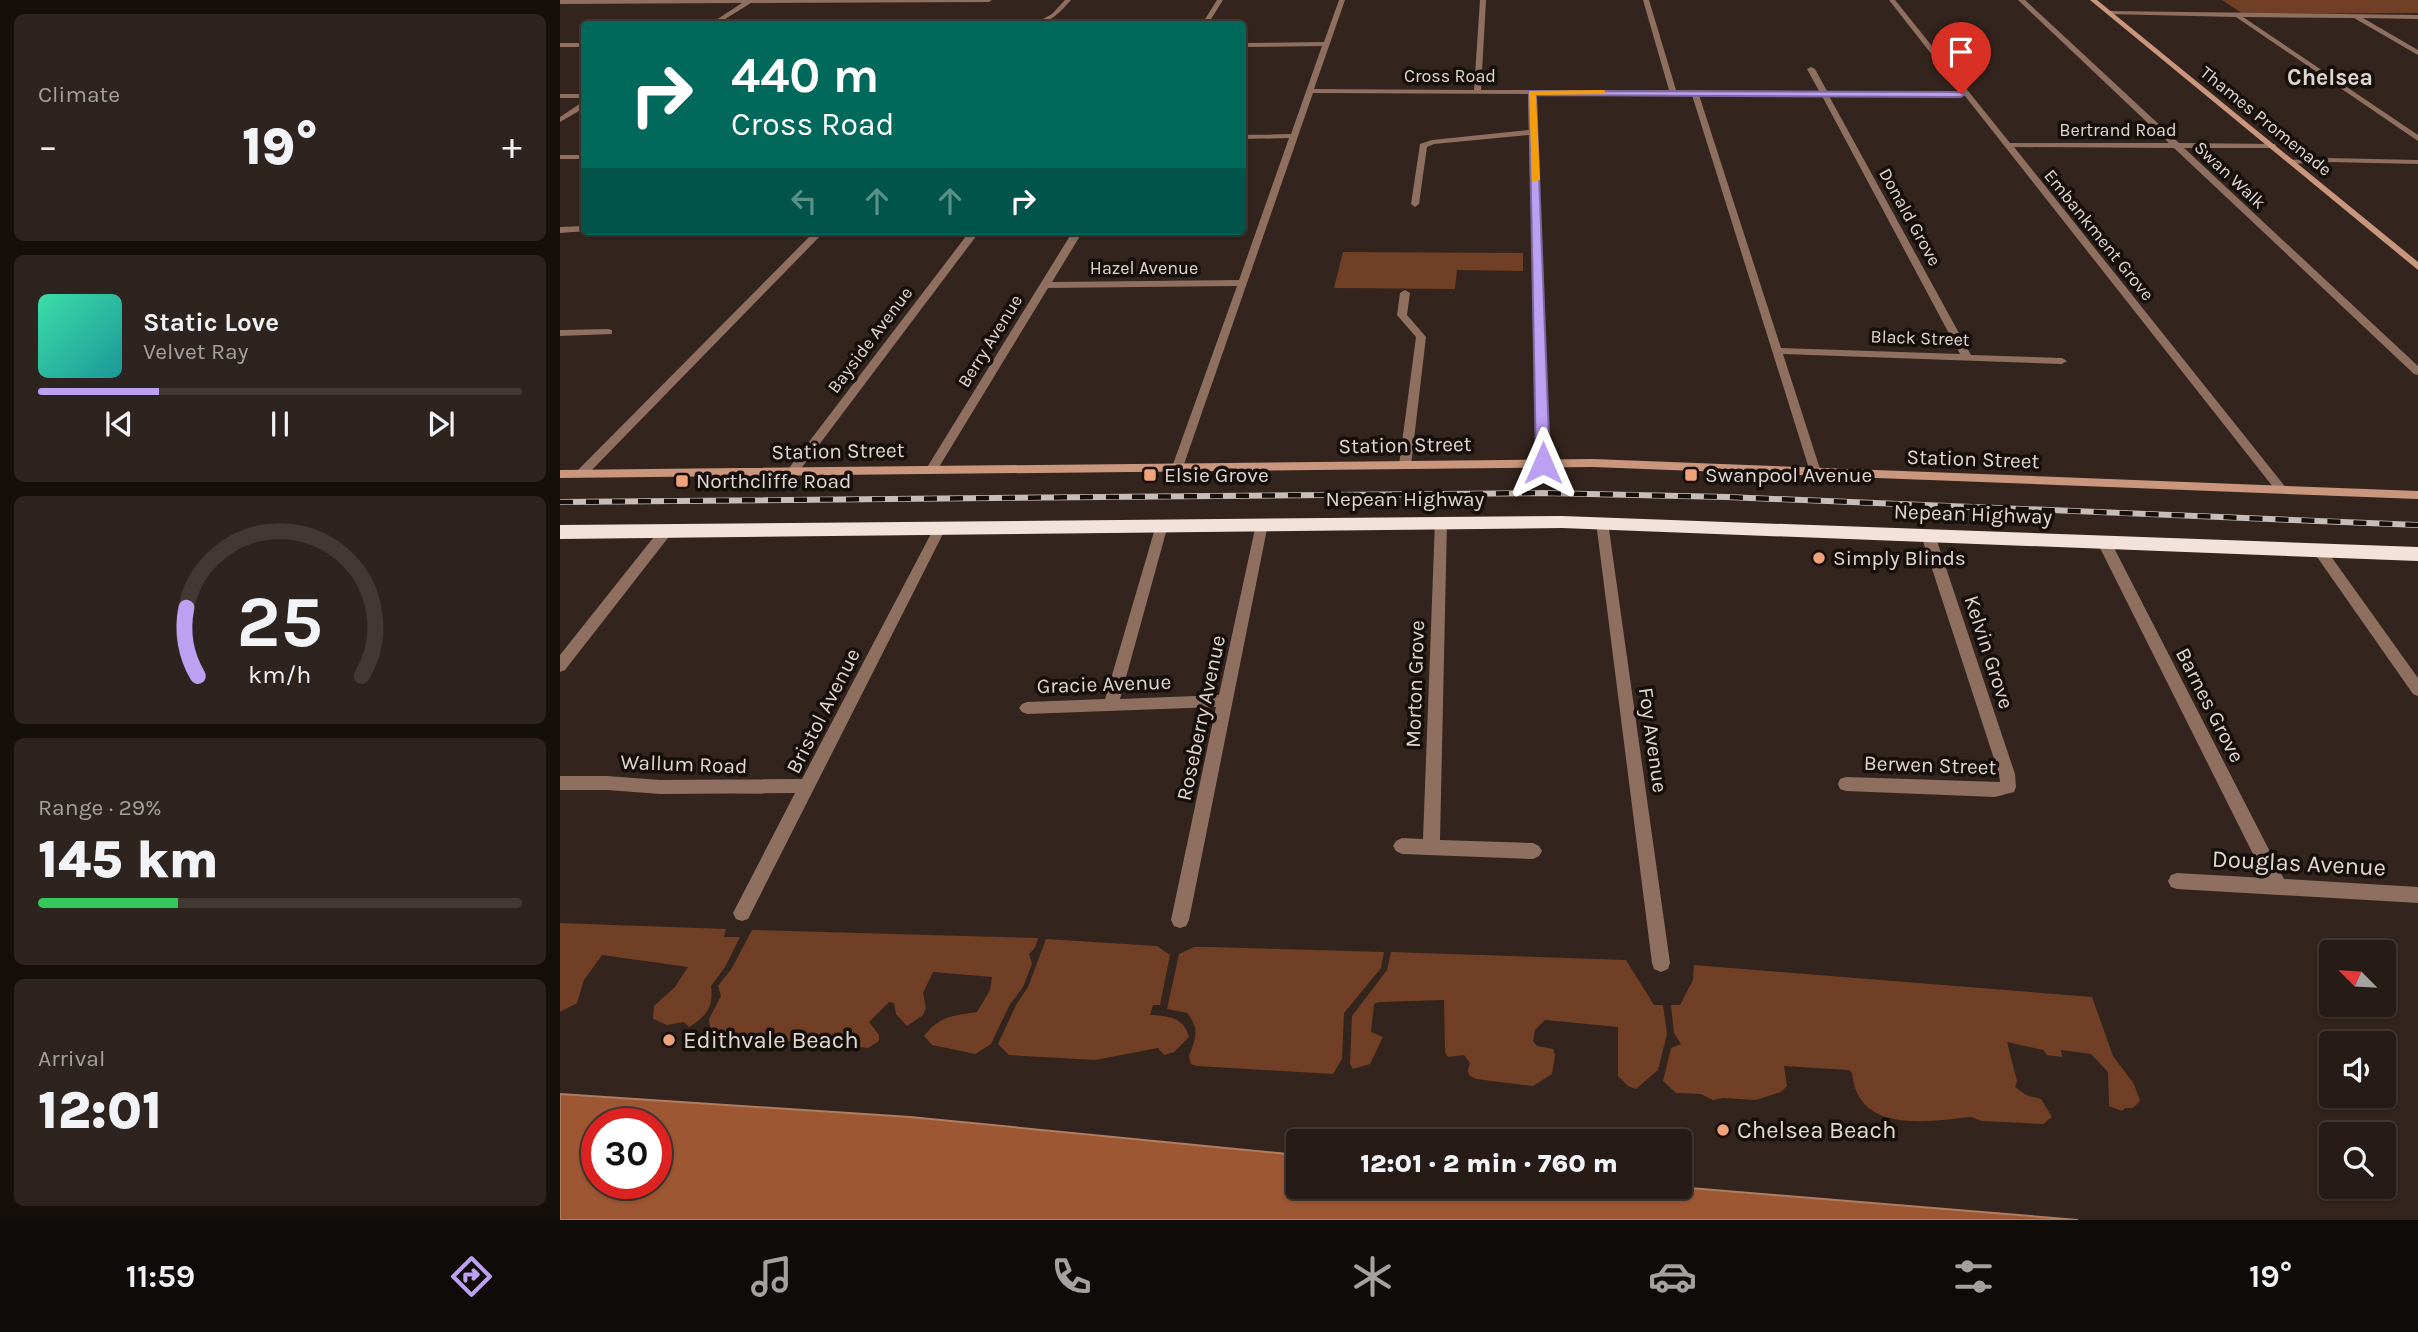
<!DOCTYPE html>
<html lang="en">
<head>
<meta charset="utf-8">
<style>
  :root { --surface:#261b16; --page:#2e241f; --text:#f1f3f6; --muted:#a4a1a1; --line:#423935; --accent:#bca0f2 }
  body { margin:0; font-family:Karla,sans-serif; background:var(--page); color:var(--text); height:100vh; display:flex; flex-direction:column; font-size:26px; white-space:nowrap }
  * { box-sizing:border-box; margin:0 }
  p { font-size:23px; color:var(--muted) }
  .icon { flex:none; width:38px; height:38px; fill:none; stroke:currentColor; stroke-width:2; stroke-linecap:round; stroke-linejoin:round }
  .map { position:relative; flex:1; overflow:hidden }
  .panel { display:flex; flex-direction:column; gap:14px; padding:14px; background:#150f0c; width:560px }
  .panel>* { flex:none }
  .top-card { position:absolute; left:21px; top:21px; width:665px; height:214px; border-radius:7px; box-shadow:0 2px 5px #0004,0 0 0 2px var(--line); background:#00695c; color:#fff; overflow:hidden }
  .needle { width:46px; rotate:294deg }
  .fabs { position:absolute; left:1759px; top:940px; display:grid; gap:14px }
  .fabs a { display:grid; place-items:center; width:77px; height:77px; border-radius:7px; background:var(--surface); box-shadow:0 2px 5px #0004,0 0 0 2px var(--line); font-size:35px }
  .speed { position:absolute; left:21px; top:1108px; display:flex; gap:14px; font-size:35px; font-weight:700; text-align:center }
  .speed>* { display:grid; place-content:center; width:91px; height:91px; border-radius:50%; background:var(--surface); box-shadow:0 2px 5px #0004,0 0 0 2px var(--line); line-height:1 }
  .speed .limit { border:10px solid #d22; background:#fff; color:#111 }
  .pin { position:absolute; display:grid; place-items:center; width:60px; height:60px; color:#fff; margin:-72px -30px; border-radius:50% 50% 50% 0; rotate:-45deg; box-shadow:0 0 7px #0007 }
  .pin .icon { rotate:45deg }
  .me { position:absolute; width:77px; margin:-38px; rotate:0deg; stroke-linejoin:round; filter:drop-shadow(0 0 5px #0008) }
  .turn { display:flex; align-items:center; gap:24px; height:147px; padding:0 35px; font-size:32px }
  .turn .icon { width:91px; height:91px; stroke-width:2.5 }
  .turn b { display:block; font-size:49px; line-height:60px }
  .lanes { display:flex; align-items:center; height:66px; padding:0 35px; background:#0003; justify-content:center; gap:35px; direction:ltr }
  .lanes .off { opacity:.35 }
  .big { font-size:52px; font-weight:800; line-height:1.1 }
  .panel .tile { flex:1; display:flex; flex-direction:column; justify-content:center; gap:10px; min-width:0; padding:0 24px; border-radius:10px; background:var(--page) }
  .panel .dial { align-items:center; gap:0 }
  .dial svg { height:182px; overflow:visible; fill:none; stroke:var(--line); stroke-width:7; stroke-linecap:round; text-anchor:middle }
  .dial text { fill:var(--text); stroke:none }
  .song { display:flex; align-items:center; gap:21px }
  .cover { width:84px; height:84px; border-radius:10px; background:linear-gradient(135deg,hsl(160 70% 55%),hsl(180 70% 35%)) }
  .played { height:7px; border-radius:4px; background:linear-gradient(90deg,var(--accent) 25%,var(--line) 25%) }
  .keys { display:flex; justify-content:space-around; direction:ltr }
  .heat { display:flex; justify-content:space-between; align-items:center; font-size:38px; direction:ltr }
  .charge { height:10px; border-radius:5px; background:linear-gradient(90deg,#34c759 29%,var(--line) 0) }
  .trip { position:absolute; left:726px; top:1129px; width:406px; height:70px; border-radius:7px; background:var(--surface); box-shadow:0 2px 5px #0004,0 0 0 2px var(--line); font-weight:800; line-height:70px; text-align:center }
  .tab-bar { display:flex; height:112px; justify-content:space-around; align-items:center; background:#0f0b09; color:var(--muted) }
  .tab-bar .icon { width:49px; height:49px }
  .tab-bar .active { color:var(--accent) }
  .tab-bar b { font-size:32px; color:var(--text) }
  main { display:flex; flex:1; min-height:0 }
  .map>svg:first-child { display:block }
  .green { fill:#713f25 }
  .water { fill:#9d5732; stroke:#b17d62; stroke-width:2; fill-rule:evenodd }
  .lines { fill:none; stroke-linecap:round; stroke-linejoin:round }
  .street { fill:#8f6f5f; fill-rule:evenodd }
  .secondary { fill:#ca967d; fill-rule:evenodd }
  .highway { fill:#f3e2da; fill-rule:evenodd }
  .rail-casing { stroke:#c8bdb8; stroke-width:6 }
  .rail { stroke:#160f0c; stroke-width:4.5; stroke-dasharray:13; stroke-linecap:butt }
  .route { fill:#bca0f2; stroke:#7a689d; stroke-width:2 }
  .slow { fill:#f59e0b }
  .poi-dot { fill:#f0a27a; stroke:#160f0c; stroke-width:2.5 }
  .labels { text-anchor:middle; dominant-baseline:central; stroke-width:7; stroke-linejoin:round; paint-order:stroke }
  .far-street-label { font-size:18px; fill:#e0d6d1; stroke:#160f0c }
  .street-label { font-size:21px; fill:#e0d6d1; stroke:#160f0c }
  .poi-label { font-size:21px; fill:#e0d6d1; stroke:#160f0c; text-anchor:start }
  .far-district-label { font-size:23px; font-weight:bold; fill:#e0d6d1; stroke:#160f0c }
  .near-street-label { font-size:24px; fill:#e0d6d1; stroke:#160f0c }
  .near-poi-label { font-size:24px; fill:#e0d6d1; stroke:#160f0c; text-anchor:start }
</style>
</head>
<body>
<main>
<section class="panel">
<div class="tile"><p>Climate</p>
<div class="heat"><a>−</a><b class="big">19°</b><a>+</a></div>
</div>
<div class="tile">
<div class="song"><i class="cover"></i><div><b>Static Love</b><p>Velvet Ray</p></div></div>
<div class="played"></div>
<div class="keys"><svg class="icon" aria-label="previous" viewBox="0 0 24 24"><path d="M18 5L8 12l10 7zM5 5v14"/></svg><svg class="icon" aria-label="pause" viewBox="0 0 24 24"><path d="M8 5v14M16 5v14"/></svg><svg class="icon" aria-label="next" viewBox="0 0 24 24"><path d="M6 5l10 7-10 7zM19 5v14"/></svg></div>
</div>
<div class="tile dial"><svg viewBox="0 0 100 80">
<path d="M14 69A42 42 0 1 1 86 69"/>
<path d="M14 69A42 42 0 0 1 9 39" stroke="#bca0f2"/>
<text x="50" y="56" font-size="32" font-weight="700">25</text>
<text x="50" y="72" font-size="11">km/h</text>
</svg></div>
<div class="tile"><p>Range · 29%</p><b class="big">145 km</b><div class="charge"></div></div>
<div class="tile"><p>Arrival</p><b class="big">12:01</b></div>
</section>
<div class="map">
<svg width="1858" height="1220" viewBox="0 0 1858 1220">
  <rect width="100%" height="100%" fill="#33241d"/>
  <g class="green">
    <path d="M1662,0H1858V13L1683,14Z"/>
    <path d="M783,252L963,253V271L897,270L895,289L774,288Z"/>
    <path d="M0,923L166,929L164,937H180L165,967L151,986C154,1006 147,1016 129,1027L124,1022L107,1025L93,1019L94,1006L115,987L128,967L42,955L24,980L17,1003L0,1012Z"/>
    <path d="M192,930L478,938L475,948L469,954L472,964L463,987L449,1006L431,1044L415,1054L372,1045L364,1036C380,1015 394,1016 417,1012L430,990L432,977L373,972L363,993L366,1008L363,1015L347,1026L336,1014L334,1003L329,1002L309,1022L319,1035V1041L308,1048L259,1043L244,1045L233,1040L219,1044L217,1039H188L150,1027L149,1019L161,996L158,986L172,968Z"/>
    <path d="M486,939L597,946L610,955L600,1005H593L590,1015C608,1016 624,1017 629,1037L614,1052L604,1055L598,1048L535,1060L449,1055L438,1044L456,1005L468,987Z"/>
    <path d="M634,947H651L824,952L821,968L784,1013L782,1059L773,1074L637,1066L631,1064L629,1056C636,1038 640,1029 627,1013L607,1009L619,954Z"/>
    <path d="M831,952L1066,960L1094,1005H1103L1107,1034L1098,1070L1076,1089L1068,1086L1058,1076V1027L985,1020L975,1030L973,1041L977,1046L993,1049L995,1055L992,1074L973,1086L916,1079L909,1075L908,1070L910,1063L904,1055L888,1057L885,1052L884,1000L819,1002L814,1004L811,1032L823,1037L810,1064L793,1069L790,1064L792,1016L827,970Z"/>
    <path d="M1134,965L1532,997L1553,1056L1574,1084L1580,1101L1573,1108H1565L1562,1111L1549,1106L1548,1072L1531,1054L1501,1050L1502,1057L1487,1055L1483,1050L1447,1042L1457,1081L1455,1087L1466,1095L1481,1099L1492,1117L1483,1124L1422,1121L1411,1117C1369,1121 1298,1135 1292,1073L1289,1070L1224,1066L1227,1086L1221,1092L1196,1100L1163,1098L1153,1100L1141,1094L1116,1093L1103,1081L1111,1048L1121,1044L1114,1033L1111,1005H1120L1133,980Z"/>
  </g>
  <path class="water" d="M0,1094L350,1117L738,1155V1186H1106L1518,1220H0ZM37,1124H96V1183H37Z"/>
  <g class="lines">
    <g class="street">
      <path d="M0,0H432L429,2L191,3L157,24H150L182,3L0,4Z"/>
      <path d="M505,0H511C501,11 490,24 474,24L492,14Z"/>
      <path d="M657,0H663L648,24H642Z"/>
      <path d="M779,0H785L754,89L914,90L920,0H926L921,90H1109L1083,0H1089L1116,90L1259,91L1247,69L1251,67L1255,69L1267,91L1401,92L1329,0H1335L1450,143H1609L1458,0H1465L1619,143L1715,144L1716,146L1712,148H1624L1858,366V375L1854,374L1614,148L1454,147L1727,489L1721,493L1717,492L1405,96H1269L1411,355L1502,358L1507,361L1502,364L1223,354L1261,472L1259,475H1251L1132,95L976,94L989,463L983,467L977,463L969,135L874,144L867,147L859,204L855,207L851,204L860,144L872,140L969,130L968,94L753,93L622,470L618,471L612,467L677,286L488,288L376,472H368L366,469L513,231H523L492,282L679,280L729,138L682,139V135L731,134L762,46L682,47V43L764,42ZM1139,95L1262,96L1400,354L1221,348Z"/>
      <path d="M1549,11L1858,15V19L1803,18L1858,50V55L1794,18L1683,17L1858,135V141L1676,17L1547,14Z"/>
      <rect x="0" y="43" width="24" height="4"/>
      <rect x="0" y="94" width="24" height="4"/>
      <path d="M21,103H24V108L0,122V117Z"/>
      <rect x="0" y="155" width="24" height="4"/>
      <path d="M1768,158L1858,160V164L1768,162L1731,164L1727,162L1731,160Z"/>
      <path d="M24,226V231H27L0,233V227Z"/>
      <path d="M255,231H265L26,476H18L16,473L18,470Z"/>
      <path d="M410,231H420L237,474H229L227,471L229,468Z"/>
      <path d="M845,290L850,293L847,315L866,337L851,465L845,469L839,465L856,337L837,315L840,293Z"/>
      <path d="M48,329L52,330V334L0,336V330Z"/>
      <path d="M881,517L887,521L880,840L973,843L979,846L982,851L979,856L973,859L842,854L836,851L833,846L836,841L842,838L863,839L875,521Z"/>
      <path d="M1042,518L1048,522L1110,963L1108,969L1101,972L1094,969L1092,963L1036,522Z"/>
      <path d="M702,520L708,524L629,920L626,926L620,928L614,926L611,920L656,707L467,714L462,712L459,708L462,704L467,702L545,699L596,525L602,521L608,525L560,699L659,695L696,524Z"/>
      <path d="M380,524L386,528L188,919L182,921L176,919L173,913L235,793L100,794L47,790H0V776H47L100,780L242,779L374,528Z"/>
      <path d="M106,527L112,531L111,534L5,670L0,672V655L101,528Z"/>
      <path d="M1368,531L1375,535L1455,774L1456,787L1454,792L1435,797L1286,791L1280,789L1278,784L1280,779L1286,777L1440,782L1439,774L1361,535Z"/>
      <path d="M1544,538L1551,542L1724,879L1858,887V903L1617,889L1611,887L1608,881L1611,875L1617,873L1705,878L1537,542Z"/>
      <path d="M1760,546L1765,548L1858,678V696L1853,694L1755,554L1753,551Z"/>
    </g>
    <g class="secondary">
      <path d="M1530,0H1537L1858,262V270Z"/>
      <path d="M1033,459L1858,491V499L1033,467L0,478V470Z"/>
    </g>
    <path class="highway" d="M1002,516L1858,547V561L1002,528L0,539V525Z"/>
    <defs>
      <path id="rail" d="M0,502L982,493L1167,497L1858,525"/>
    </defs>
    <use href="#rail" class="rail-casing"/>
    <use href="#rail" class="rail"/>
  </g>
  <path class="route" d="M969,91L1401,92L1405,94L1401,97L976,95L990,463L983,467L976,463Z"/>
  <path class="slow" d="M1044,90L1047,94L976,95L980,180L972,182L969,91Z"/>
  <g class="poi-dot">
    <rect x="583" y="468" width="14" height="14" rx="3.5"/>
    <rect x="1124" y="468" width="14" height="14" rx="3.5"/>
    <rect x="115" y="474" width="14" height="14" rx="3.5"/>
    <circle cx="1259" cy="558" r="7"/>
    <circle cx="109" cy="1040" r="7"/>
    <circle cx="1163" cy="1130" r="7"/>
  </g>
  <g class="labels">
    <g class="far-street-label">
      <text x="890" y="76">Cross Road</text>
      <text transform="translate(1706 121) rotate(39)">Thames Promenade</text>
      <text x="1558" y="130">Bertrand Road</text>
      <text transform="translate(1670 175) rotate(43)">Swan Walk</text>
      <text transform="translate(1350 217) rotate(61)">Donald Grove</text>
      <text transform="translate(1539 235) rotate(51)">Embankment Grove</text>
      <text x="584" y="268">Hazel Avenue</text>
      <text transform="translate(1360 338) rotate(2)">Black Street</text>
      <text transform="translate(310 340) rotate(-53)">Bayside Avenue</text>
      <text transform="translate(430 341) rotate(-58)">Berry Avenue</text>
    </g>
    <g class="street-label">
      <text transform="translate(845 445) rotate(-1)">Station Street</text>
      <text transform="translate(278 451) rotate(-1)">Station Street</text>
      <text transform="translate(1413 459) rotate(2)">Station Street</text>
      <text x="845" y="499">Nepean Highway</text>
      <text transform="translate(1413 514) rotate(2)">Nepean Highway</text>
      <text transform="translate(1429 652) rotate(72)">Kelvin Grove</text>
      <text transform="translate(544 684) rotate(-2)">Gracie Avenue</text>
      <text transform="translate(855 684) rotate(-88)">Morton Grove</text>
      <text transform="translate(1650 705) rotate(63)">Barnes Grove</text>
      <text transform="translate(263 711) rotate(-63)">Bristol Avenue</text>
      <text transform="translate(641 718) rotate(-78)">Roseberry Avenue</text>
      <text transform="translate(1093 740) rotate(82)">Foy Avenue</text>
      <text transform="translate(124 764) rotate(2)">Wallum Road</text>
      <text transform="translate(1370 765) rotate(2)">Berwen Street</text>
    </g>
    <g class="poi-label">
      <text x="604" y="475">Elsie Grove</text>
      <text x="1145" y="475">Swanpool Avenue</text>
      <text x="136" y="481">Northcliffe Road</text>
      <text x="1273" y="558">Simply Blinds</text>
    </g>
    <g class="far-district-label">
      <text x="1770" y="77">Chelsea</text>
    </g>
    <g class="near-street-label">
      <text transform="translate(1739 863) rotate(3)">Douglas Avenue</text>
    </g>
    <g class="near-poi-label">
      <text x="123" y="1040">Edithvale Beach</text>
      <text x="1177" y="1130">Chelsea Beach</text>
    </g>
  </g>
</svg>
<div class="fabs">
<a><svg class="needle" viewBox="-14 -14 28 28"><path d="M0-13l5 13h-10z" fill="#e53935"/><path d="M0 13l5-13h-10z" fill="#a4a1a1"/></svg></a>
<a><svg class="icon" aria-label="sound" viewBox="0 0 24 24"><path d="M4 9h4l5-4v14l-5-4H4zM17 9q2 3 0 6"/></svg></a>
<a><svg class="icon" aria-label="search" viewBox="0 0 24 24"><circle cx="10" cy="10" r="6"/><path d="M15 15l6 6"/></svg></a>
</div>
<div class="speed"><div class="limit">30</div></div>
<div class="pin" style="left:1401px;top:94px;background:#d93025"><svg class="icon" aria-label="arrive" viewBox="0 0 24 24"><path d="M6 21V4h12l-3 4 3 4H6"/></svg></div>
<svg class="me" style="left:983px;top:463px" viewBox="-20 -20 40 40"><path d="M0-17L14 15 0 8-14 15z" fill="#bca0f2" stroke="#fff" stroke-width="4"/></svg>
<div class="trip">12:01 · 2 min · 760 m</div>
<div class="top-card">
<div class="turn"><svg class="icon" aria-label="right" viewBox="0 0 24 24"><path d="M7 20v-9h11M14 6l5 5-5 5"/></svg><div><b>440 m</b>Cross Road</div></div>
<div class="lanes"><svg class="icon off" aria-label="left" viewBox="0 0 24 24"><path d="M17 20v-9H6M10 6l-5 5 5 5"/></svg><svg class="icon off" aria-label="ahead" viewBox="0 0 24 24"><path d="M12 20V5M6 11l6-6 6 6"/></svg><svg class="icon off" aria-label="ahead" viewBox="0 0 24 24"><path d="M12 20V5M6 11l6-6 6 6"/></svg><svg class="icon" aria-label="right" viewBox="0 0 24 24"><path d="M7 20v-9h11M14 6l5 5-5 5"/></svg></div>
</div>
</div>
</main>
<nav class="tab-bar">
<b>11:59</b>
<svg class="icon active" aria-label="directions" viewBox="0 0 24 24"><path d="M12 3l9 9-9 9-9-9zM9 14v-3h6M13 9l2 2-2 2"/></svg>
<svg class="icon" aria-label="music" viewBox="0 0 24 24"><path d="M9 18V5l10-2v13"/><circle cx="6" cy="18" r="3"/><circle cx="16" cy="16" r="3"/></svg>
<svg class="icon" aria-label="phone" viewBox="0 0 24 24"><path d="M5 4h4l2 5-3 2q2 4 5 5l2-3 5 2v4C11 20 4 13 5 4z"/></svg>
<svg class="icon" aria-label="climate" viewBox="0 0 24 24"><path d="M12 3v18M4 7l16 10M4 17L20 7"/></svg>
<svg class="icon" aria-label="car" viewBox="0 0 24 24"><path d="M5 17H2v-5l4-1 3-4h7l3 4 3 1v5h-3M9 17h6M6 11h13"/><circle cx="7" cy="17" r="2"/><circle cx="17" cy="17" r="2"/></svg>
<svg class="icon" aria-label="filters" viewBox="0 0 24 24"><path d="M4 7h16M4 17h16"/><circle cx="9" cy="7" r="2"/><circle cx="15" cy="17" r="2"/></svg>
<b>19°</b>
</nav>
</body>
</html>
